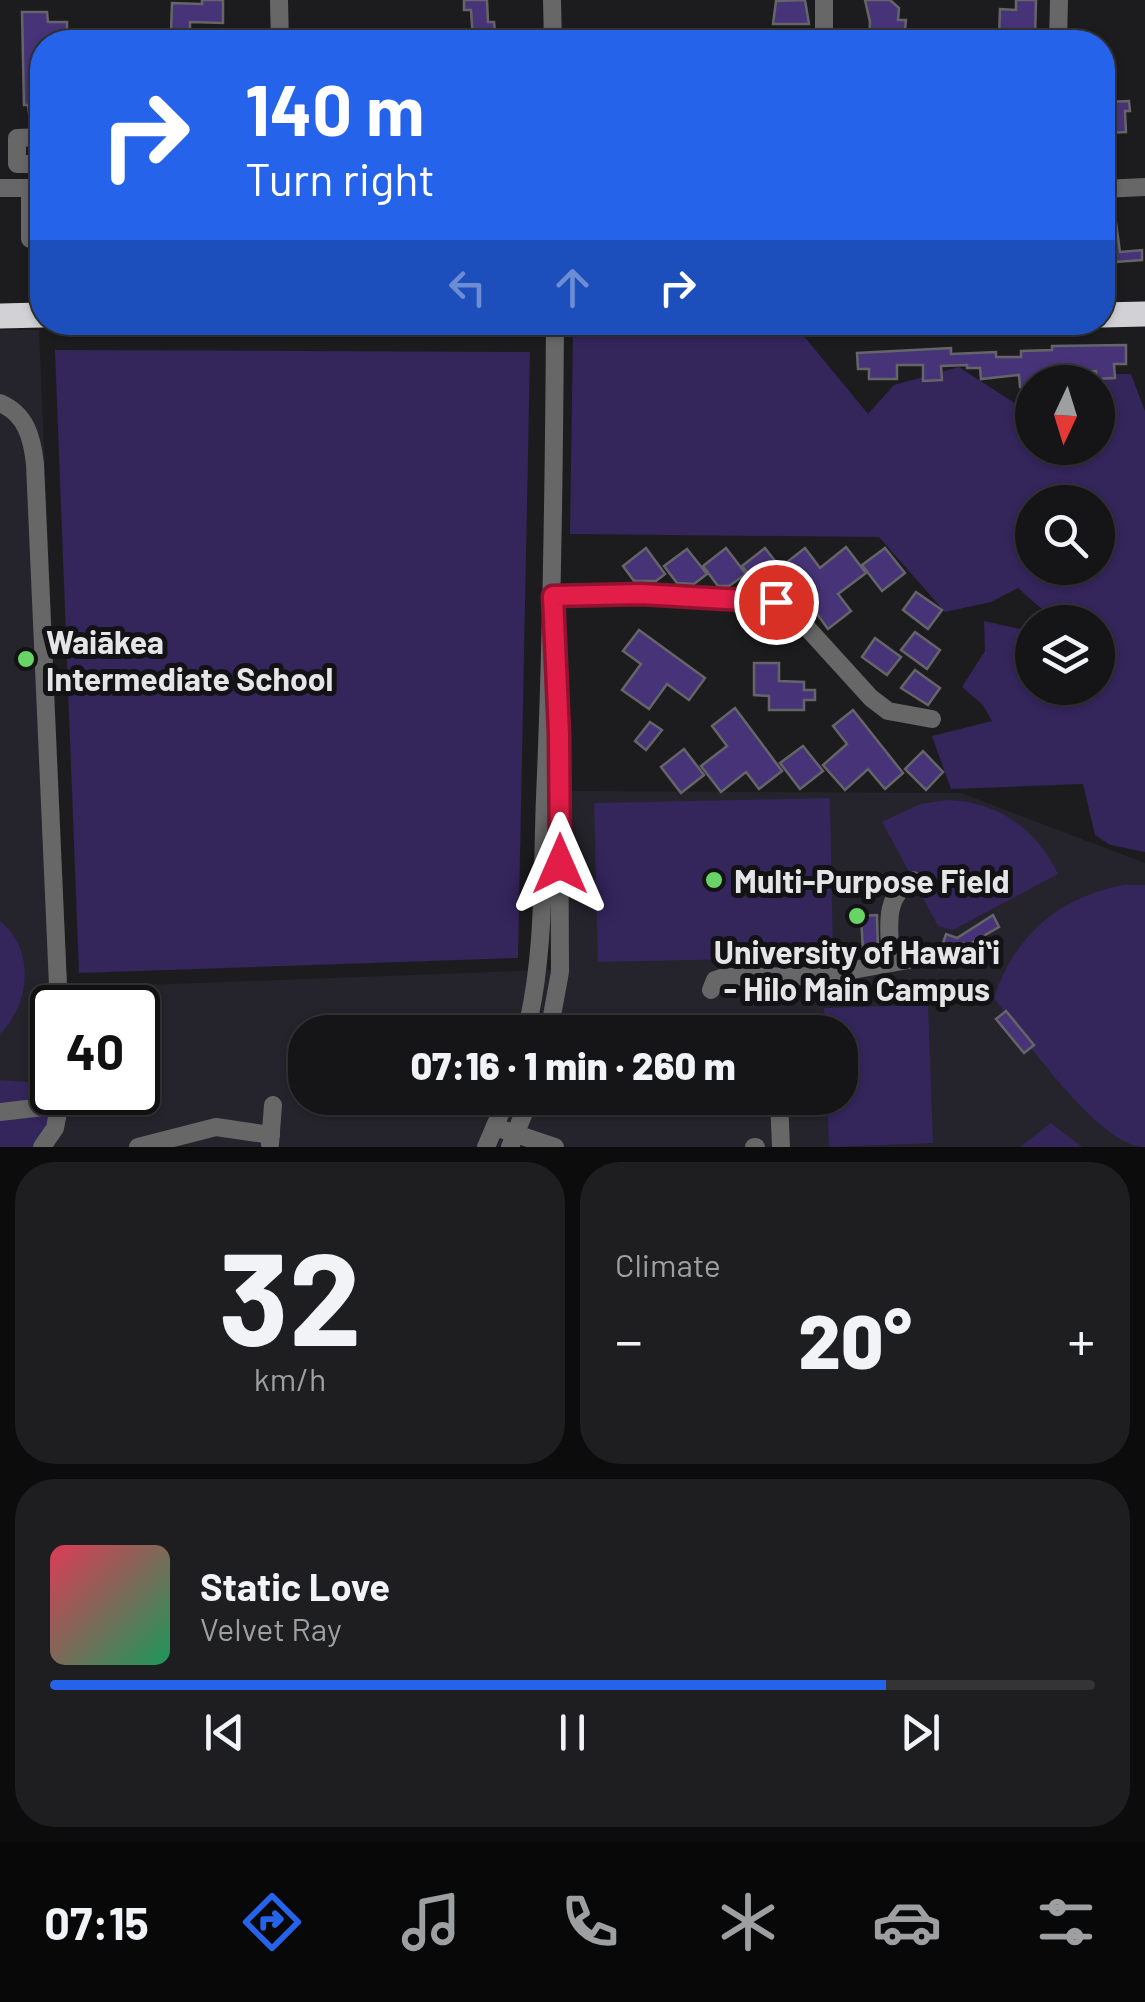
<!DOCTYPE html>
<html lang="en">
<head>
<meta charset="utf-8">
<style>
  :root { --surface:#151517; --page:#1e1e20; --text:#f1f3f6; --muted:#9d9fa1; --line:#343436; --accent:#2563eb }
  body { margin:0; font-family:Barlow,sans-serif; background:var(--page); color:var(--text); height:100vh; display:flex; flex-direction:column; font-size:38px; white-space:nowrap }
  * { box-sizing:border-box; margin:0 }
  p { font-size:32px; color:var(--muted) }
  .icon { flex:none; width:55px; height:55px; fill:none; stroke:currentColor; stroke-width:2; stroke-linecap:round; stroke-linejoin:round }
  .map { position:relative; height:1147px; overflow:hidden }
  .panel { display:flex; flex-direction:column; gap:15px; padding:15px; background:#0c0c0d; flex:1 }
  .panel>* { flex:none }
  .banner { position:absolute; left:30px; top:30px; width:1085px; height:305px; border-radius:40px; box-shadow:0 2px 8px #0004,0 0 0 2px var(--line); background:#2563eb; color:#fff; overflow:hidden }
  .needle { width:65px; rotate:184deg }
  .controls { position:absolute; left:1015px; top:365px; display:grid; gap:20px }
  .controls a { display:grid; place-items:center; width:100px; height:100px; border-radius:50%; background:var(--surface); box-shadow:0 2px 8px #0004,0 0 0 2px var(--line); font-size:50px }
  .speed { position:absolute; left:30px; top:985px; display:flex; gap:20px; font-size:50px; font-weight:700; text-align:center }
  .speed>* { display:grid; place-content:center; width:130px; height:130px; border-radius:50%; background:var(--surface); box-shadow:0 2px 8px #0004,0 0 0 2px var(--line); line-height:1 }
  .speed .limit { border:5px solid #111; border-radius:15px; background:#fff; color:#111 }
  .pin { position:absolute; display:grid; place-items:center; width:85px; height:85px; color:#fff; margin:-42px; border:5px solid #fff; border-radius:50%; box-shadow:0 2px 10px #0007 }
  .me { position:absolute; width:110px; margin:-55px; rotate:0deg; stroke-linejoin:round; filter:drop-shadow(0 0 8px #0008) }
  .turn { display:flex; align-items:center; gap:35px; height:210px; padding:0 50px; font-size:45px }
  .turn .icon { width:130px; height:130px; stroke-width:2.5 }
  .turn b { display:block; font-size:70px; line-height:85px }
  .lanes { display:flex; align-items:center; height:95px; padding:0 50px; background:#0003; justify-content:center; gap:50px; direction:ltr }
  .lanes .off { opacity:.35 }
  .big { font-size:75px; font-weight:800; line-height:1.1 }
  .panel .widget { flex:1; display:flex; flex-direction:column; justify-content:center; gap:15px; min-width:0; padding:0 35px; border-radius:40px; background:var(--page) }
  .panel .dial { align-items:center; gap:0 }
  .dial b { font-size:130px; line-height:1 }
  .song { display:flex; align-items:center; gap:30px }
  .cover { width:120px; height:120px; border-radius:15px; background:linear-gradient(135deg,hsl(350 70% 55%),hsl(150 70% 35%)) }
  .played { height:10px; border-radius:5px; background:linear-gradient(90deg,var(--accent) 80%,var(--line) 80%) }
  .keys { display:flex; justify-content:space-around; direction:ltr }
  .heat { display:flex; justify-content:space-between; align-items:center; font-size:55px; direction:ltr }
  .panel .tiles { flex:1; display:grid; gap:15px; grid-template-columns:1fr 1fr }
  .widget:last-child { grid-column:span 2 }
  .trip { position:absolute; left:288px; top:1015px; width:570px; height:100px; border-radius:40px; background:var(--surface); box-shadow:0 2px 8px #0004,0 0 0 2px var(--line); font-weight:800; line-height:100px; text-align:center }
  .tabs { display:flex; height:160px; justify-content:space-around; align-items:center; background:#080809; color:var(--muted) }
  .tabs .icon { width:70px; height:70px }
  .tabs .current { color:var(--accent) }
  .tabs b { font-size:45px; color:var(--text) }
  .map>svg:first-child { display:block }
  .built { fill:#25232c; fill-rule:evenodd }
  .green { fill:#34255b; fill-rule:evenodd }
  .building { fill:#473478; stroke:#656467; stroke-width:2.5 }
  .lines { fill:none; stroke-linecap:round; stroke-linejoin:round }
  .minor { stroke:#676768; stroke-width:18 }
  .highway { stroke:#d2d2d6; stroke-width:25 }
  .route-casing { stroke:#92132f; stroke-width:25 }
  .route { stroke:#e11d48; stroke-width:18 }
  .poi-dot { fill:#68d465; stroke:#131316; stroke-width:4 }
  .labels { text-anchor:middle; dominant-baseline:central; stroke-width:10; stroke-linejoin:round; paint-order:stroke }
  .poi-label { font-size:32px; font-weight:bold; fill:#e5e4e6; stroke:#131316; text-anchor:start }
</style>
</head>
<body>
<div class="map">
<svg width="1145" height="1147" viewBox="0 0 1145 1147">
  <rect width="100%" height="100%" fill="#1c1c1f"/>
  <path class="built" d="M0,330H39L67,988L568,969L566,791L961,793L1145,863V1147H0ZM52,1008H138V1092H52ZM305,1032H840V1098H305Z"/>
  <g class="green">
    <path d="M799,330L868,414L894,385L959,367L1016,404L1032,400V448H1098V382H1045L1046,374H1131L1145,411V852L1110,845L1095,835L1083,784L951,789L932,736L992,721L983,705L962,687L985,651L984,621L1025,630L1032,623V688H1098V622H1033L1044,611L1018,588L991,602L945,612L879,537L570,534L573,331ZM1032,502H1098V568H1032Z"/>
    <path d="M55,350L530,352L518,958L79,973Z"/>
    <path d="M830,798L833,957L598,962L594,803Z"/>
    <path d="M948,800C998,802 1036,828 1058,874L953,930L938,926L882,822L920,804Z"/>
    <path d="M1123,885H1145V1147C1099,1147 1022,1035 994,998C1014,936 1059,897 1123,885Z"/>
    <path d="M0,921C36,950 30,1004 0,1034Z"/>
    <path d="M928,1005L933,1143L829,1147L827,1098H840V1032H825L824,1008Z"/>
    <path d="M0,1080L52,1084V1092L56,1093L47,1098L0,1107Z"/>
    <path d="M0,1114L52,1115L38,1147H0Z"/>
    <path d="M1051,1123L1082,1147H1020Z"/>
  </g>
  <g class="building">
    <path d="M202,0H223V23L190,22V32L171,31L172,3L202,4Z"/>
    <path d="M464,0H487L488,22H494L496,42L473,40L471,10H464Z"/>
    <path d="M805,0L809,24H773L776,1Z"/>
    <path d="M865,0H890L899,8L898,20H906L904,42H869L870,22Z"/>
    <path d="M1016,0H1036L1035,39L999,38L1000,9L1016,10Z"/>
    <path d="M22,12H47L48,22H67V41H42V113H29L28,105H24Z"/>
    <path d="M1129,101L1130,111H1125L1126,132L1108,133L1106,102Z"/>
    <path d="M1116,223L1120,252L1142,250V260L1102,263V225Z"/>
    <path d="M1126,345V364H1114L1115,378L1096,379V371L1072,372L1071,379H1037L1032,387H1020L1019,375L981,379L980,368H967V365L941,366L942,380L923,381V365H897V379H869V369H858L857,353L951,348V354L996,352V357H1021V351L1052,350V346Z"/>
    <path d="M846,547L866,573L838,594L851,611L828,629L782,566L805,548L820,568Z"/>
    <path d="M646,548L665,574L656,581H634L623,566Z"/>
    <path d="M726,548L746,574L729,586H718L703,566Z"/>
    <path d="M765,548L785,574L765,589L760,588L742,566Z"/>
    <path d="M885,548L905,573L882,591L862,565Z"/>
    <path d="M687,549L707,574L694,584L677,583L664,566Z"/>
    <path d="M916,592L942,610L928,629L903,610Z"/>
    <path d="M639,630L705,678L689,700L667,684L649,709L622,690L641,664L623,651Z"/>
    <path d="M915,632L940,650L927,669L901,650Z"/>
    <path d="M875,638L901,657L887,675L862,657Z"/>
    <path d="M754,663H779V681L804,682V690H815V700H804V710H769V696L754,695Z"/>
    <path d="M915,670L940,688L928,705L901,688Z"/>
    <path d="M735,708L782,771L759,789L746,772L721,792L701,766L727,746L712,726Z"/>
    <path d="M853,710L903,773L885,789L868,769L845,790L823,765L847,744L833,726Z"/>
    <path d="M650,722L662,730L646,750L635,741Z"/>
    <path d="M803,746L823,771L800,789L780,763Z"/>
    <path d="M684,749L704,775L681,793L661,767Z"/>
    <path d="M923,751L943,772L926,790L905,769Z"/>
    <path d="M877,915L878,950L863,951L861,916Z"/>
    <path d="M993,915L999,927L966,946L964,943L956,944L954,950L942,946L946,934L957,938Z"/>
    <path d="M1006,1011L1034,1045L1024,1053L996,1019Z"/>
  </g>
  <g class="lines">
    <g class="minor">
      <path d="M279,0L280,42"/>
      <path d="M552,0L553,42"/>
      <path d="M824,42V0"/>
      <path d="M1058,42L1059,0"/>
      <path d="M42,137L17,138V164H42"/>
      <path d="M0,188H42"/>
      <path d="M30,188V239H42"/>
      <path d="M1102,189L1145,187"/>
      <path d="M0,403C26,414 32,437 35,464L59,1008"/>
      <path d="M553,596L641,593L776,602L800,620L871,698L888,711L932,719"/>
      <path d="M891,963C890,933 881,896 913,880"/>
      <path d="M711,990L715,980L724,977L819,976L925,957"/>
      <path d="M526,1032C545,956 542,875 545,797C552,639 554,481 555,322"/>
      <path d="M549,1032L560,972L559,741"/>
      <path d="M779,1099L781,1147"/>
      <path d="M0,1112L61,1105"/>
      <path d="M495,1127L555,1147"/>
      <path d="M270,1144L273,1105"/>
      <path d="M42,1147L55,1128L62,1092"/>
      <path d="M138,1147L216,1127L271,1135"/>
      <path d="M486,1147L507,1098"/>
      <path d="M510,1147L530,1098"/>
      <path d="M754,1147H756"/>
    </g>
    <g class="highway">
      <path d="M1102,315L1145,314"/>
      <path d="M0,316L42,315"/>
    </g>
  </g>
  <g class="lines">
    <defs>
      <path id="route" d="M560,864L559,734L553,596L641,594L776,602"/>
    </defs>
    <use href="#route" class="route-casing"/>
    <use href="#route" class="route"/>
  </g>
  <g class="poi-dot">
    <circle cx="26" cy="659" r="10"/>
    <circle cx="714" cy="880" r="10"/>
    <circle cx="857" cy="916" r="10"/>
  </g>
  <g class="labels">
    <g class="poi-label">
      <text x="46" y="641">Waiākea<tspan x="46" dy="37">Intermediate School</tspan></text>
      <text x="734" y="880">Multi-Purpose Field</text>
      <text x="857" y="951" text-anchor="middle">University of Hawaiʻi<tspan x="857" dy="37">- Hilo Main Campus</tspan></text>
    </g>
  </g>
</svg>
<div class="controls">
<a><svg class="needle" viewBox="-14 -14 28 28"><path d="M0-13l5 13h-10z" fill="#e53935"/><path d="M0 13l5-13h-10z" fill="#9d9fa1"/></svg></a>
<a><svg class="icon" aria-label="search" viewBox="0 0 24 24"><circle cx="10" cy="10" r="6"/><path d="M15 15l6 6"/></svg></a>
<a><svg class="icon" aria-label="layers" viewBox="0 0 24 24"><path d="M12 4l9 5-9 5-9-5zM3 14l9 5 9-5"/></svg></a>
</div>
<div class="speed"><div class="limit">40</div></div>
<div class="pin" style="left:776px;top:602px;background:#d93025"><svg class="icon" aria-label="arrive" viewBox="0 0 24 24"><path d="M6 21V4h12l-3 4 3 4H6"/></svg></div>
<svg class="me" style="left:560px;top:864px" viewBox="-20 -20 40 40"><path d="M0-17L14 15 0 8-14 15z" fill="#e11d48" stroke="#fff" stroke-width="4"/></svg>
<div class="trip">07:16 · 1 min · 260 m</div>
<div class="banner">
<div class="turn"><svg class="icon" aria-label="right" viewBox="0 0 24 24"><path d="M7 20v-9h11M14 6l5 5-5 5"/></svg><div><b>140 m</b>Turn right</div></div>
<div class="lanes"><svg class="icon off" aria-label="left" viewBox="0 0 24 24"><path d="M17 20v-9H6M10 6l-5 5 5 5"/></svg><svg class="icon off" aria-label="ahead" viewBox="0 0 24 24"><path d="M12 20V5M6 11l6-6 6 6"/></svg><svg class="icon" aria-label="right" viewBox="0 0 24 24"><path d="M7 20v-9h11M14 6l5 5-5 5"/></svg></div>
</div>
</div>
<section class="panel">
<div class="tiles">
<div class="widget dial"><b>32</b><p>km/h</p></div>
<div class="widget"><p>Climate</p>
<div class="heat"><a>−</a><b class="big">20°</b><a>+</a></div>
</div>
<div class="widget">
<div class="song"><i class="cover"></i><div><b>Static Love</b><p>Velvet Ray</p></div></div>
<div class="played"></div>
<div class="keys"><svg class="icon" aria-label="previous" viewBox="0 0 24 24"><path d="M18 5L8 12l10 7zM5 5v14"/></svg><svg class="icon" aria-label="pause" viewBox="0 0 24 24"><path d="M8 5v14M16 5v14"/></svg><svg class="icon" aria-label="next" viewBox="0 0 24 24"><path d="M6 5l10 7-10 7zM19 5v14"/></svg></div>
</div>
</div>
</section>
<nav class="tabs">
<b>07:15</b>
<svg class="icon current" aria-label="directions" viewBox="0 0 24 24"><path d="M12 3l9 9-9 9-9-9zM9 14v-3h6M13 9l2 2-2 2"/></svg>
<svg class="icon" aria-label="music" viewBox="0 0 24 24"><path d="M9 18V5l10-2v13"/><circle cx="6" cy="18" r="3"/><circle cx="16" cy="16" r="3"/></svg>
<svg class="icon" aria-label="phone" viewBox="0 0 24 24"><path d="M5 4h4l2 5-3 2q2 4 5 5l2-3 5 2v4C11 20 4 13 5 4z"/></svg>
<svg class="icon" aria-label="climate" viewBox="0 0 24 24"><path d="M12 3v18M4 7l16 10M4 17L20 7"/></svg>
<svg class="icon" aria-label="car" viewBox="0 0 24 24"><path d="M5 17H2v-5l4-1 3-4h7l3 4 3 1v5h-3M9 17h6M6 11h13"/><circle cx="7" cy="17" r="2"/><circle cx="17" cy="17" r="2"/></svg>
<svg class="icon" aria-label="filters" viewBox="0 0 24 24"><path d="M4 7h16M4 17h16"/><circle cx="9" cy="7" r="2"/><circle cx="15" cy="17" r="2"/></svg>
</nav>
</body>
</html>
